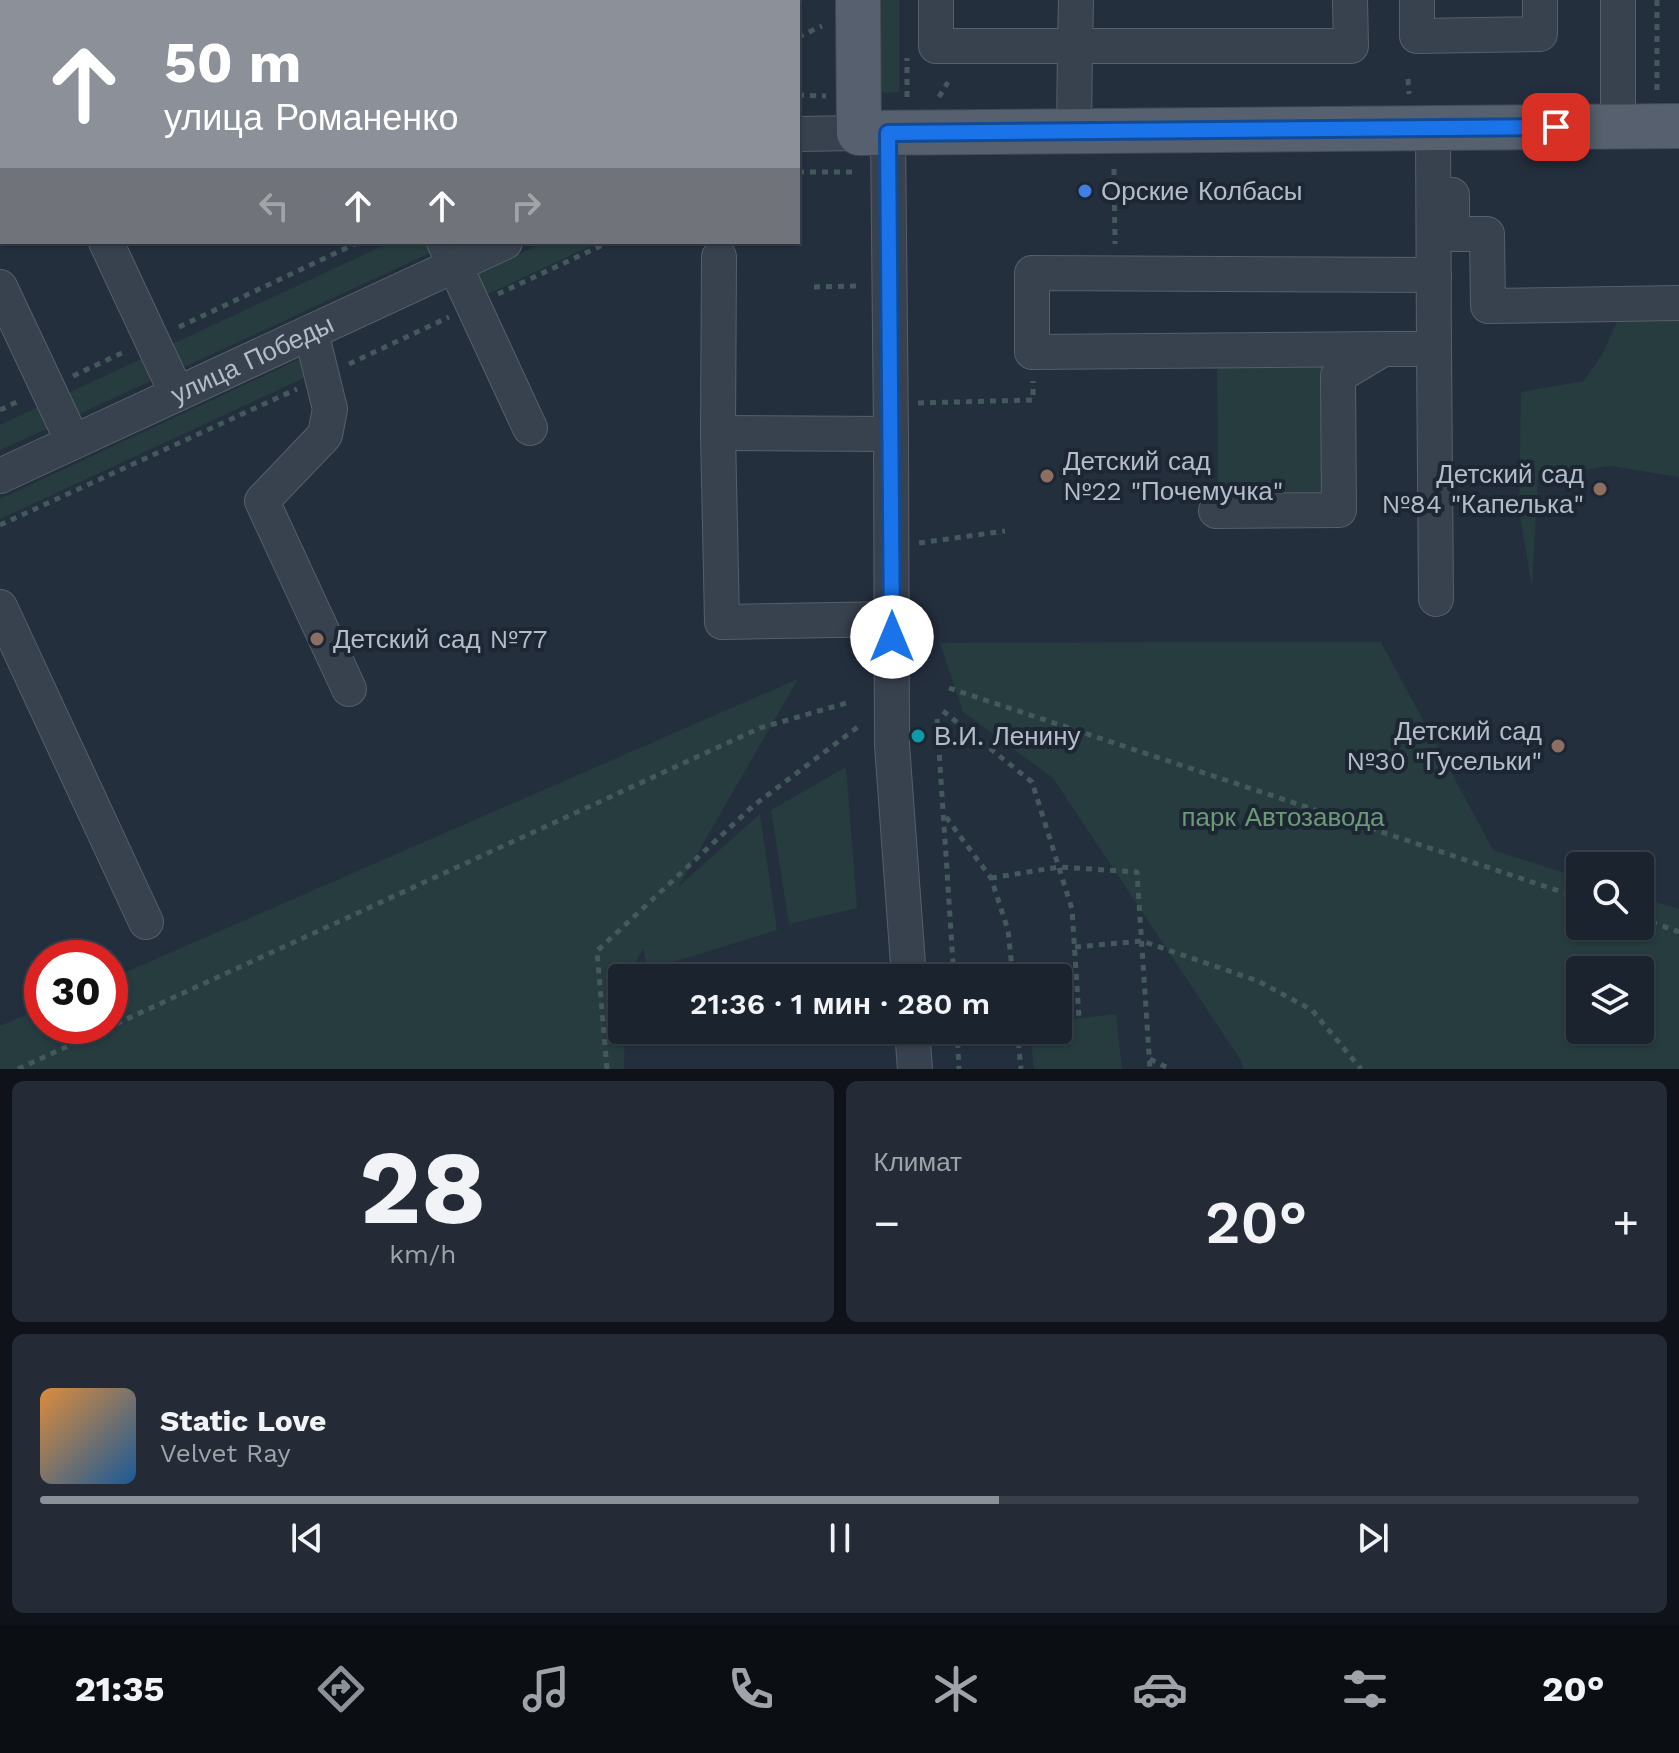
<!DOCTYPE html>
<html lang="ru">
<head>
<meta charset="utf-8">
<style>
  :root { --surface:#1b232e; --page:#242b36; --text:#f1f3f6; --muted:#a0a4aa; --line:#39404a; --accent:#8c9099 }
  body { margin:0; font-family:"Work Sans",sans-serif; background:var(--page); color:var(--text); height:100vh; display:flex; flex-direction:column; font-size:30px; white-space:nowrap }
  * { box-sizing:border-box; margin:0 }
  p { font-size:26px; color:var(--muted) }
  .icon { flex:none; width:44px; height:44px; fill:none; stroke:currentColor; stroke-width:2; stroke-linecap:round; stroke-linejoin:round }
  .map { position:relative; height:1069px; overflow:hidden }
  .sheet { display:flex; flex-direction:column; gap:12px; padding:12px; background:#0f1319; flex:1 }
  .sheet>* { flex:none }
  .top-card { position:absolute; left:0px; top:0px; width:800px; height:244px; box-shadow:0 2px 6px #0004,0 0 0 2px var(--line); background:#8c9099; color:#fff; overflow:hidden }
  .fabs { position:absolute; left:1566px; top:852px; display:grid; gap:16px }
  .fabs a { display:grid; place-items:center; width:88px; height:88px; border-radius:8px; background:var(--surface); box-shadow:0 2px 6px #0004,0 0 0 2px var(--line); font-size:40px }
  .speed { position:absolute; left:24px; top:940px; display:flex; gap:16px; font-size:40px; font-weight:700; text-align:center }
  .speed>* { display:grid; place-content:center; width:104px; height:104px; border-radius:50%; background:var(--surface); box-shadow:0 2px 6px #0004,0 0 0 2px var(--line); line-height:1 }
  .speed .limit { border:12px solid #d22; background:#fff; color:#111 }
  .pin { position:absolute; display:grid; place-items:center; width:68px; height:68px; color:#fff; margin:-34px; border-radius:16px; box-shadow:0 4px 12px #0006 }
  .me { position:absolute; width:88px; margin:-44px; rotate:0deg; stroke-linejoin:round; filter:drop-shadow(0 0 6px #0008) }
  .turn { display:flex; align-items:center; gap:28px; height:168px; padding:0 32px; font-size:36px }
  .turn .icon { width:104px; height:104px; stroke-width:2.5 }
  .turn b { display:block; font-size:56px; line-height:68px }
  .lanes { display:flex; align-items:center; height:76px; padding:0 32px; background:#0003; justify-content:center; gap:40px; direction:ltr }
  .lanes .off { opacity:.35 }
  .big { font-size:60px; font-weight:600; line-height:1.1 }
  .sheet .tile { flex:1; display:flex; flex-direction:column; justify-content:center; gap:12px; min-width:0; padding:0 28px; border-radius:12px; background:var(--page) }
  .sheet .dial { align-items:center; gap:0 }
  .dial b { font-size:104px; line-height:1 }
  .song { display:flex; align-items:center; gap:24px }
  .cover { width:96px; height:96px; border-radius:12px; background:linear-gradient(135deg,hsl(30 70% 55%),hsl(210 70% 35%)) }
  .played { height:8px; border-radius:4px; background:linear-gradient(90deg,var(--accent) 60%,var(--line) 60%) }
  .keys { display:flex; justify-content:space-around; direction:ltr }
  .heat { display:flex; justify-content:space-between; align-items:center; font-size:44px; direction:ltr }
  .sheet .tiles { flex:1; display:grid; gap:12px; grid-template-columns:1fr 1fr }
  .tile:last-child { grid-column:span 2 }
  .trip { position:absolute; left:608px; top:964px; width:464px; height:80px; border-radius:8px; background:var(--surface); box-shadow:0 2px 6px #0004,0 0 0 2px var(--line); font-weight:600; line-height:80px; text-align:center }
  .dock { display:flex; height:128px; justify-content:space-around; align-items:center; background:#0b0e12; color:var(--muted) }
  .dock .icon { width:56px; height:56px }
  .dock .selected { color:var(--accent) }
  .dock b { font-size:36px; color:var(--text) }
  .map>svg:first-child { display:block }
  .green { fill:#263c3f; fill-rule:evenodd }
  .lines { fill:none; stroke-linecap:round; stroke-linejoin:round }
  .minor-casing { stroke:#565f6c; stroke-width:36 }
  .major-casing { stroke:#414a57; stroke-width:46 }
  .path { stroke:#44595c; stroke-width:5; stroke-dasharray:6 6; stroke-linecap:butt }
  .minor { stroke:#38414e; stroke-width:34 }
  .major { stroke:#56606e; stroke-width:44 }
  .route-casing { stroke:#114b97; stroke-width:20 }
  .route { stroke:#1a73e8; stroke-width:14 }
  .shop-dot { fill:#3f7fe0; stroke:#1d2633; stroke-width:3 }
  .education-dot { fill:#8d6e63; stroke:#1d2633; stroke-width:3 }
  .culture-dot { fill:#0f9aa8; stroke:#1d2633; stroke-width:3 }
  .labels { text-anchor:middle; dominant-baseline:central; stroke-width:8; stroke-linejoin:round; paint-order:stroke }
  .poi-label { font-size:26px; fill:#b4bcc9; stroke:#1d2633; text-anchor:start }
  .street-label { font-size:26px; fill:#b4bcc9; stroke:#1d2633 }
  .park-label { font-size:26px; fill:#6b9a76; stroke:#1d2633 }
</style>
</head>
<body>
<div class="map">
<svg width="1679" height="1069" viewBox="0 0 1679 1069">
  <rect width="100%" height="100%" fill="#242f3e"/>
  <g class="green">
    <path d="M873,0H899V92L883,93L876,83Z"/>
    <path d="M391,242H432V252L180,369L166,347Z"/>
    <path d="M545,242H599L482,297L472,276Z"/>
    <path d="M1618,319L1679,320V477L1611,466L1538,477L1532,587L1519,510L1521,392L1584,381L1603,353Z"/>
    <path d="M147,356L155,379L75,416L62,396Z"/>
    <path d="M300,359L308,376L0,519V499Z"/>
    <path d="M1329,363L1330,501L1218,502L1217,364Z"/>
    <path d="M44,404L51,427L0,450V425Z"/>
    <path d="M1160,642H1381L1493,850L1580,878V926H1640V897L1679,909V1069H1243L1242,1062L1053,778L963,712L940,643ZM1580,970H1640V1030H1580Z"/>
    <path d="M798,679L678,887L760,814L777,930L648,970L643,949L627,978H622V1030H625L624,1069H0V1026L42,1008V1026H110V979Z"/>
    <path d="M846,767L857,908L789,924L771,810Z"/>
    <path d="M1116,1014L1122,1069H1034L1030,1030H1058V1021Z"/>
  </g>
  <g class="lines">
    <defs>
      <g id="minor">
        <path d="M165,0L166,2"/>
        <path d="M478,0L479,2"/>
        <path d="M651,0L652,2"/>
        <path d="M716,0L717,2"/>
        <path d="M936,0V46H1075L1076,0"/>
        <path d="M1417,0V36L1540,34V0"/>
        <path d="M1618,0V126"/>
        <path d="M1074,131L1075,46H1351L1350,0"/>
        <path d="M888,133L891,434L892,745L909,978"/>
        <path d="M798,134L859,133"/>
        <path d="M0,169L2,168"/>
        <path d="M1452,195V234H1487L1488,306L1679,303"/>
        <path d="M106,242L177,394"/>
        <path d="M444,242L530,428"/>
        <path d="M719,257L718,433L722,622L892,619"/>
        <path d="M0,287L73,442"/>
        <path d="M311,332L330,409L325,435L262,501L349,689"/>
        <path d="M1383,349L1032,352V273L1434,275"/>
        <path d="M1434,349L1436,599"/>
        <path d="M718,433L891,434"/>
        <path id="s1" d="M0,476L505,242"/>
        <path d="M1216,511L1339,510L1338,376L1383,349H1434L1433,128"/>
        <path d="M0,607L146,922"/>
        <path d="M912,1030L915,1069"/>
      </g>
      <path id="major" d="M858,0L859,133L1679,126"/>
    </defs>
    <use href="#minor" class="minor-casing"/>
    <use href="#major" class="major-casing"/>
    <g class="path">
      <path d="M1657,0V91"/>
      <path d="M798,37L822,26"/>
      <path d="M1408,79L1409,94"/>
      <path d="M798,95L826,96"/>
      <path d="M907,97V58"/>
      <path d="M939,97L948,82"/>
      <path d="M1114,169L1115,244"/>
      <path d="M798,172H858"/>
      <path d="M814,287L861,286"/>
      <path d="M498,294L609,242"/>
      <path d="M179,327L359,242"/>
      <path d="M349,364L449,317"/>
      <path d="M73,376L126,351"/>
      <path d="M918,403L1033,400V381"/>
      <path d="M0,410L21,400"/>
      <path d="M0,525L297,389"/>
      <path d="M919,543L1005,531"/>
      <path d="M949,688L1580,898"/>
      <path d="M943,711L1032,782L1072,909L1079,1018"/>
      <path d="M937,719L954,978"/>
      <path d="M946,817L991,878L1008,930L1013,978"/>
      <path d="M991,878L1059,867L1137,872L1150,1069"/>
      <path d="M1640,918L1679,932"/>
      <path d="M1075,947L1142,941L1258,981L1312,1010L1361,1069"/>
      <path d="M957,1030L959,1069"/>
      <path d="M1017,1030L1021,1069"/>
      <path d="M1150,1059L1170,1069"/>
      <path d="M18,1069L760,728L850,702"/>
      <path d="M607,1069L597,951L753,806L859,726"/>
    </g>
    <use href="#minor" class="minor"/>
    <use href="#major" class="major"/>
  </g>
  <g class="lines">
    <defs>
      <path id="route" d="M892,637L888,133L1556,127"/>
    </defs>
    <use href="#route" class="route-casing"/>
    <use href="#route" class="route"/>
  </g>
  <circle class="shop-dot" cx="1085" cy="191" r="8"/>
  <g class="education-dot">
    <circle cx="1047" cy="476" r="8"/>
    <circle cx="1600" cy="489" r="8"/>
    <circle cx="317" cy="639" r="8"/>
    <circle cx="1558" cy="746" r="8"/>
  </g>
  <circle class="culture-dot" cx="918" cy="736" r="8"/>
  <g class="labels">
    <g class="poi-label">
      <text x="1101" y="191">Орские Колбасы</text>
      <text x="1063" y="461">Детский сад<tspan x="1063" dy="30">№22 "Почемучка"</tspan></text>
      <text x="1584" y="474" text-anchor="end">Детский сад<tspan x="1584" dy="30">№84 "Капелька"</tspan></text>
      <text x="333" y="639">Детский сад №77</text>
      <text x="1542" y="731" text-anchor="end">Детский сад<tspan x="1542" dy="30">№30 "Гусельки"</tspan></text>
      <text x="934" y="736">В.И. Ленину</text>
    </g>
    <g class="street-label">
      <text stroke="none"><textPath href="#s1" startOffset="278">улица Победы</textPath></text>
    </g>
    <g class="park-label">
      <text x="1283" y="817">парк Автозавода</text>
    </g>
  </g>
</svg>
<div class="fabs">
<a><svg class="icon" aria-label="search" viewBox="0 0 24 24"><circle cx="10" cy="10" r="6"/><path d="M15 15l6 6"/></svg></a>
<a><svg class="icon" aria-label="layers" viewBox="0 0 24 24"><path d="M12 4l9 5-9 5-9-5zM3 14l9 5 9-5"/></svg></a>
</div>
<div class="speed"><div class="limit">30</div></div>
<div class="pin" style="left:1556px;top:127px;background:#d93025"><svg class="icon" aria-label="arrive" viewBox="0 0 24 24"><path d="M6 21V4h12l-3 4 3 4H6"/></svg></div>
<svg class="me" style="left:892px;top:637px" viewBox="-20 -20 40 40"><circle r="19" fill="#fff"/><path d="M0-13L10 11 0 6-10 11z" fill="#1a73e8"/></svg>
<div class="trip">21:36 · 1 мин · 280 m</div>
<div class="top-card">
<div class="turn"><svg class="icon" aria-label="ahead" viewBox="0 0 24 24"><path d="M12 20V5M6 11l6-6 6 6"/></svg><div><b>50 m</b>улица Романенко</div></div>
<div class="lanes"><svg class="icon off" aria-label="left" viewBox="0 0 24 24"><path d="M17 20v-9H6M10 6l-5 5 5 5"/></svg><svg class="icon" aria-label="ahead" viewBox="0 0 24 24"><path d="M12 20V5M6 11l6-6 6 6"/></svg><svg class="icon" aria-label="ahead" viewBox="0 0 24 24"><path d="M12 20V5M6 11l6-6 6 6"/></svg><svg class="icon off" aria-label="right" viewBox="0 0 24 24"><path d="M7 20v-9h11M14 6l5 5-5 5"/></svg></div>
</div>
</div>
<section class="sheet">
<div class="tiles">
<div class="tile dial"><b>28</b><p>km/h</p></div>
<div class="tile"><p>Климат</p>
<div class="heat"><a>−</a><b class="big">20°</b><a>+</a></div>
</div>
<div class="tile">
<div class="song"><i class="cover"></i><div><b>Static Love</b><p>Velvet Ray</p></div></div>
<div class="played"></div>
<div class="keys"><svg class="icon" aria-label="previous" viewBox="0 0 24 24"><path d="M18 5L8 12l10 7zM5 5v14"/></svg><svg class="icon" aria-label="pause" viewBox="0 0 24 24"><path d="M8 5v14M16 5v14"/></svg><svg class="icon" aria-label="next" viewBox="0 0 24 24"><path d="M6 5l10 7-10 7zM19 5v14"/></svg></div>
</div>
</div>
</section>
<nav class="dock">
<b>21:35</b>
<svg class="icon selected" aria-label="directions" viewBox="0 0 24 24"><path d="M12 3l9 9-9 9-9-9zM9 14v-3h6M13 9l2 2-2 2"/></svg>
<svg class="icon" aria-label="music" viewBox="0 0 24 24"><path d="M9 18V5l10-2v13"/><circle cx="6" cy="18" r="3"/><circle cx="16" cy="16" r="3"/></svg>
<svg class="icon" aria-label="phone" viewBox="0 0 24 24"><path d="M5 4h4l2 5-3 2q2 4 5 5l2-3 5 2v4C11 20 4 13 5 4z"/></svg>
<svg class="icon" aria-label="climate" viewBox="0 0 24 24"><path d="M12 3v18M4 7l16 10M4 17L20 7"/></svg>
<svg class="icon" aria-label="car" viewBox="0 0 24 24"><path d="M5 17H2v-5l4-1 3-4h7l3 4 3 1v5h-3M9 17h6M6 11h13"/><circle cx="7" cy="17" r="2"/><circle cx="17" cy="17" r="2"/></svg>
<svg class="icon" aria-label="filters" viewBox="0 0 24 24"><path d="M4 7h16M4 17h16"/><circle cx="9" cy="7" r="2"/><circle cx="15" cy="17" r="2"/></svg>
<b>20°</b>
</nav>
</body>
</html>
